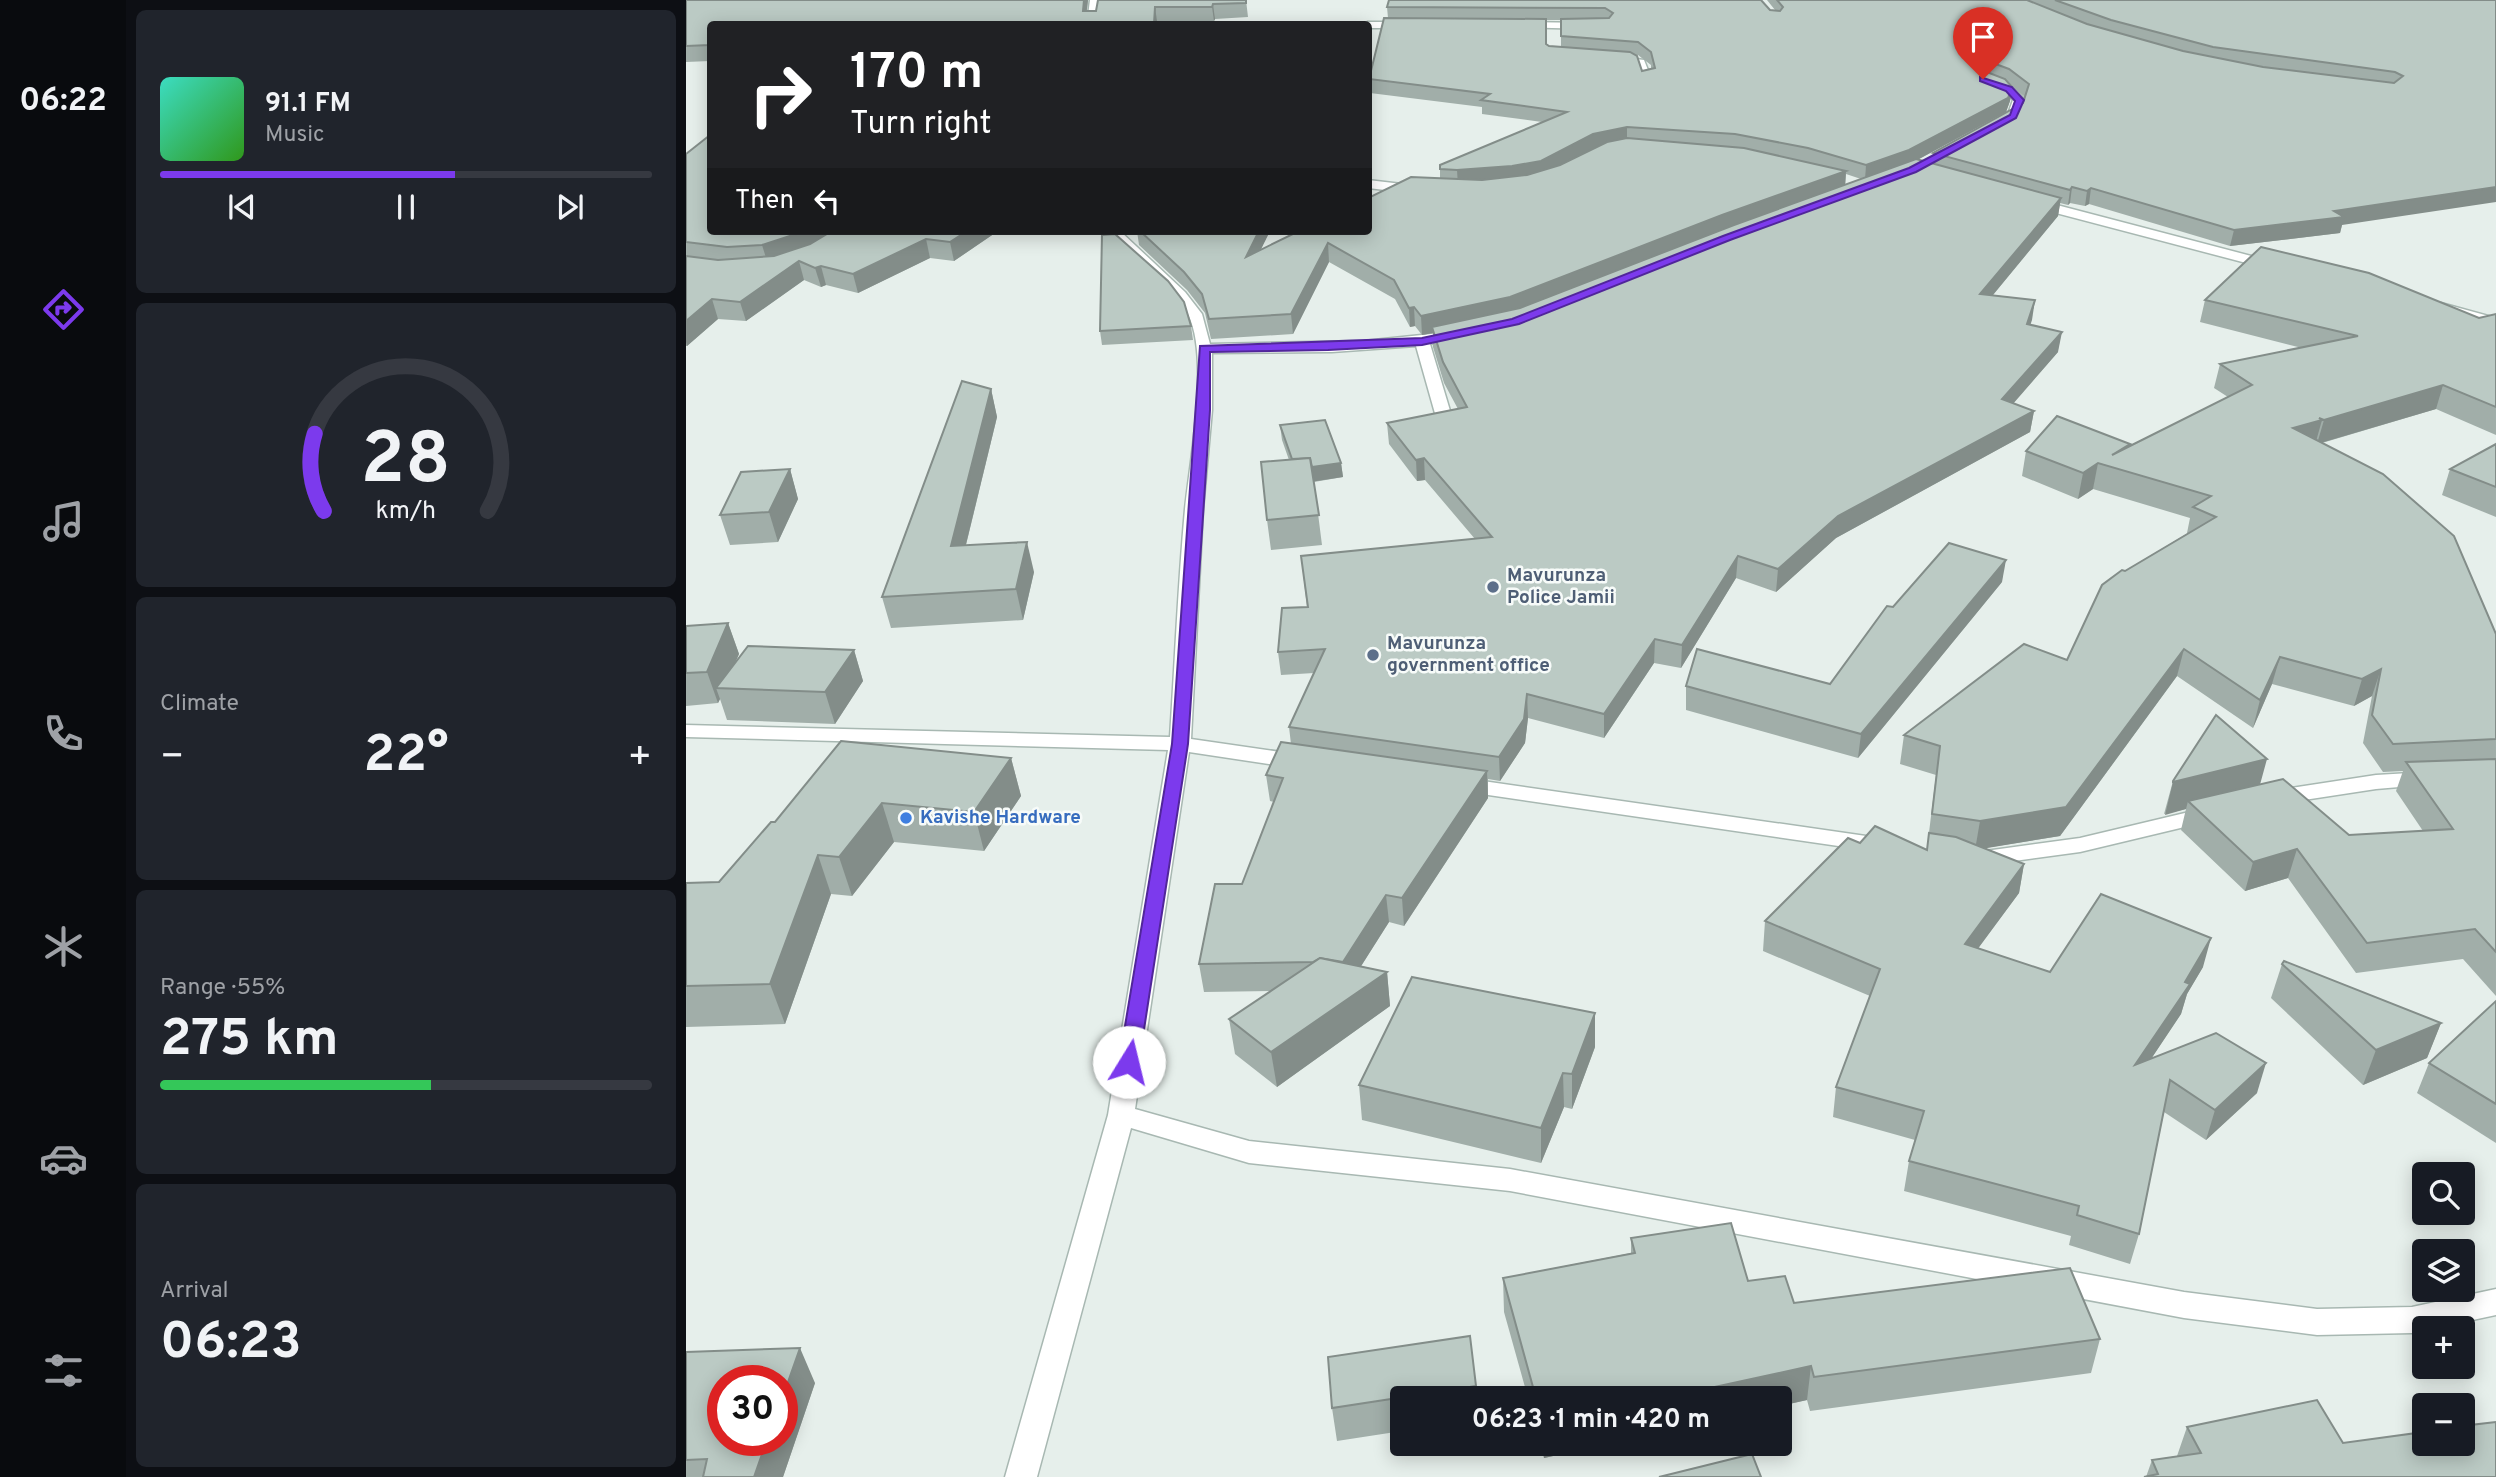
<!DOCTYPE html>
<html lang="en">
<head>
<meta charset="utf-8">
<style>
  :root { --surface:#171b24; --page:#20242c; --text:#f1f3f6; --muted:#9ea1a6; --line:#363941; --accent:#7c3aed }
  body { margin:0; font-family:Overpass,sans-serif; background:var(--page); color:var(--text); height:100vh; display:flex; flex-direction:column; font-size:26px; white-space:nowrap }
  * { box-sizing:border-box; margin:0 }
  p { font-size:23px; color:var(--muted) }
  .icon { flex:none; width:38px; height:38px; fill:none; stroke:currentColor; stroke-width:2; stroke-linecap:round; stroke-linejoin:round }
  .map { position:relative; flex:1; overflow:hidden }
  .drawer { display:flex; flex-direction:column; gap:10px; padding:10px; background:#0d0f14; width:560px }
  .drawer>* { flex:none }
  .guide { position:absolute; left:21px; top:21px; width:665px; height:214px; border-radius:7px; box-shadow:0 4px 18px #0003; background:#202124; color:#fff; overflow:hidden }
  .tools { position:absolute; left:1726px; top:1162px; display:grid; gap:14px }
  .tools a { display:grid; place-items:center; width:63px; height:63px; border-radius:7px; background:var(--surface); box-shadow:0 4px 18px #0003; font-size:35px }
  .speed { position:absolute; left:21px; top:1365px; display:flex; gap:14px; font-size:35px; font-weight:700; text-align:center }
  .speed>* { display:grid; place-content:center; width:91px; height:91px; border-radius:50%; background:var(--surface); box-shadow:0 4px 18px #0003; line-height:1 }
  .speed .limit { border:10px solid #d22; background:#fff; color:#111 }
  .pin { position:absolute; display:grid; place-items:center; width:60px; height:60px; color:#fff; margin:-72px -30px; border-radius:50% 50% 50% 0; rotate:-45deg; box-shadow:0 0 7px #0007 }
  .pin .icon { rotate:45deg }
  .me { position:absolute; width:77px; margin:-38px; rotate:9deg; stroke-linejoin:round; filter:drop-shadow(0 0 5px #0008) }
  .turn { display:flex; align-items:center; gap:24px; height:147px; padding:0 28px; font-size:32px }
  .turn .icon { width:91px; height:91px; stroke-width:2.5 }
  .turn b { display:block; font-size:49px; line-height:60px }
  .then { display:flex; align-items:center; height:66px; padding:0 28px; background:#0003; gap:14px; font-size:26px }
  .big { font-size:52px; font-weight:700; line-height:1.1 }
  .drawer .card { flex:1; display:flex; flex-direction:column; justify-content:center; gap:10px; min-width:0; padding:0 24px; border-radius:10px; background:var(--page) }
  .drawer .dial { align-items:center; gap:0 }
  .dial svg { height:182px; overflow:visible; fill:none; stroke:var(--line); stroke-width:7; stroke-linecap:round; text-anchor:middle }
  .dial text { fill:var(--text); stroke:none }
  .song { display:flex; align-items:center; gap:21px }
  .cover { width:84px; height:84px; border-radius:10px; background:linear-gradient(135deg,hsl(170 70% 55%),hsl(110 70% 35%)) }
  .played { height:7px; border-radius:4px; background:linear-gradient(90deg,var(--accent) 60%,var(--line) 60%) }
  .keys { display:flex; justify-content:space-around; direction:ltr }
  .heat { display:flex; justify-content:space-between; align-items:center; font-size:38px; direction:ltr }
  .charge { height:10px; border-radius:5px; background:linear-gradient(90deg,#34c759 55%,var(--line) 0) }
  .trip { position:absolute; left:704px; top:1386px; width:402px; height:70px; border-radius:7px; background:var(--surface); box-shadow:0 4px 18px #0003; font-weight:700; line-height:70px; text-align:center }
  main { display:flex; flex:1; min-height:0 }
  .dock { display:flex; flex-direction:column; width:126px; justify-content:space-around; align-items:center; background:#090b0e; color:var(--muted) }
  .dock .icon { width:49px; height:49px }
  .dock .current { color:var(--accent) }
  .dock b { font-size:32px; color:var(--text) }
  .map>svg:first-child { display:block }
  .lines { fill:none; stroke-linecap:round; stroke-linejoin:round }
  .minor-casing { stroke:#a8b8b2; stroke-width:3 }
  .minor { fill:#fff; fill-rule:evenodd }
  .wall { fill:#a1aea9; fill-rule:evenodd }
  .shaded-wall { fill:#838d89 }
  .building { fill:#bbcac4; stroke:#838d89; stroke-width:2 }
  .route { fill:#7c3aed; stroke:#51269a; stroke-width:2 }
  .service-dot { fill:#5c6f8a; stroke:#f7fbf9; stroke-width:2.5 }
  .shop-dot { fill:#3f7fe0; stroke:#f7fbf9; stroke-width:2.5 }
  .labels { text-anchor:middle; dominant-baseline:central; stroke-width:5; stroke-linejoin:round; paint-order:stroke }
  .service-label { font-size:19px; font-weight:bold; fill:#4e5e75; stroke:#f7fbf9; text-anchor:start }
  .shop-label { font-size:19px; font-weight:bold; fill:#366cbe; stroke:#f7fbf9; text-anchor:start }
</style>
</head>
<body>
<main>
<nav class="dock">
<b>06:22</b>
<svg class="icon current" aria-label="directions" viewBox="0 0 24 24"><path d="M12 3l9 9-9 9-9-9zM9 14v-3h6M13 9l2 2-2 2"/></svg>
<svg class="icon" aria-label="music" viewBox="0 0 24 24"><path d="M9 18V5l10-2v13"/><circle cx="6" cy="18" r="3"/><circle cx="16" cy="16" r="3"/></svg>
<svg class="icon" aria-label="phone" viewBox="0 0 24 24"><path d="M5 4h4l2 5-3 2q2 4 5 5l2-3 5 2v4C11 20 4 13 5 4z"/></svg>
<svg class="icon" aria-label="climate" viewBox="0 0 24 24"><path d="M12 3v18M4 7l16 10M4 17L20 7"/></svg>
<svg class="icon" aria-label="car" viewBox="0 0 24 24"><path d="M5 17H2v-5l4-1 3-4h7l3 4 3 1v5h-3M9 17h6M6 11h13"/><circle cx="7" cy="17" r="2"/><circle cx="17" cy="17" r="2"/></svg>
<svg class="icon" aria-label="filters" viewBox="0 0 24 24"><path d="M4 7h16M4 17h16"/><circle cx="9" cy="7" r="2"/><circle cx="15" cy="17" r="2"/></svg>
</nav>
<section class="drawer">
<div class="card">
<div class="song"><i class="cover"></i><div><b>91.1 FM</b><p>Music</p></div></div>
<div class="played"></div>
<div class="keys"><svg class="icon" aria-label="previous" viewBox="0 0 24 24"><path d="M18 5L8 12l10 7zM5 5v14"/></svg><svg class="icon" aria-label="pause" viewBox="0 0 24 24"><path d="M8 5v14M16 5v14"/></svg><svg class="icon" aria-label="next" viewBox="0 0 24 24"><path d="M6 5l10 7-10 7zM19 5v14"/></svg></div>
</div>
<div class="card dial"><svg viewBox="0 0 100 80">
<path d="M14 69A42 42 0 1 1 86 69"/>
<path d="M14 69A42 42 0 0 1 10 35" stroke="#7c3aed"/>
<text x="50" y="56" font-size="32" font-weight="700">28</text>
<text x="50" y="72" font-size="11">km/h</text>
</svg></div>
<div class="card"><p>Climate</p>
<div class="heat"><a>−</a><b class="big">22°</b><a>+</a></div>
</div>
<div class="card"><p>Range · 55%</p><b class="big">275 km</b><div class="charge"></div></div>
<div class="card"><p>Arrival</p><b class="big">06:23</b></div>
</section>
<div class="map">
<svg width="1810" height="1477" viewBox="0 0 1810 1477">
  <rect width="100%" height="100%" fill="#e6efeb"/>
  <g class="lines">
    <defs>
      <g id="minor">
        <path d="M404,0H414L411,24H401Z"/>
        <path d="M682,22H726L731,25L726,28H682V24H677Z"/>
        <path d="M832,22L904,23L909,26L904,29L828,27V23Z"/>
        <path d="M926,56L958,60L966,80L957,82L950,65L922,61L921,59Z"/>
        <path d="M1299,77L1327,87L1339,100L1331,118L1316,128L1306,126L1322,114L1327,100L1319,91L1295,82V78Z"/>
        <path d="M682,180L733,186L739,190L733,194L682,188Z"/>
        <path d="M1348,199L1592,263L1594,266L1587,270L1343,206L1342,203Z"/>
        <path d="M419,231H434L499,292L516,314L524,344L678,341L774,331L781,335L774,339L744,344L768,424L760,429L752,424L730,346L646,352L526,353V410L517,510L505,739L616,755L624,757L627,762L624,767L616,769L503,752L449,1109L563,1141L824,1169L1498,1292L1631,1309L1726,1307L1810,1289V1315L1726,1333L1631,1335L1498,1318L824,1191L563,1163L445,1128L351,1477H319L422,1115L482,750L0,737V725L484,737C489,661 492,585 499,509C504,460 524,358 502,314C486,285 441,258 419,231Z"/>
        <path d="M1755,303L1810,318V326L1750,310L1748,307Z"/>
        <path d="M1741,772L1749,774L1752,779L1749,784L1690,789L1586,805L1578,803L1575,798L1578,793L1586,791L1690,775Z"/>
        <path d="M776,778L1187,837L1195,839L1198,844L1195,849L1187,851L768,790L765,785L768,780Z"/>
        <path d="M1524,807L1532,809L1535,814L1532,819L1394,852L1292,866L1284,864L1281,859L1284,854L1292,852L1394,838Z"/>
      </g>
    </defs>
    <use href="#minor" class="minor-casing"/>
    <use href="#minor" class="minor"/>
  </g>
  <g class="wall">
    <path d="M0,0H402L401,11H410L560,0L562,17L529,19L528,21H471V24H24V61L0,62Z"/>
    <path d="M703,0L1089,10L1081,0H1810L1656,225L1654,233L1544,246L1403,204L1399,206L1384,203L1382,205L1374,203L1372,216L1307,295L1349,300L1344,324L1372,352L1327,403L1348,411L1344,432L1150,538L1090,592L1050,578L995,668L968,663L918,738L842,718L839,743L814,781L802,779V798L718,926L703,922L675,966L701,972L704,1006L591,1087L549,1054L543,1019L585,991L518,992L513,964L556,884L588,802L584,801L580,775L605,744L603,727L628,673L595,675L592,652L621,607L615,556L789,539L739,480L731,481L703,444L701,423L772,409L758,383L747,347V333L736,335L729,326L724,327L709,299L643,262L607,334L525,339L519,313L501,290L453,245L451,231H584L574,250L754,178V165L856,122L796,114V107L684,93L683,79L702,18L701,7ZM860,20H875V47L863,46L860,44ZM949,55H952L965,65V68L956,71ZM1324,85L1339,97L1337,103L1247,153L1245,163L1231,160L1320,112L1324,101L1326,87ZM1160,174L1175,179L1159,185Z"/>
    <path d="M0,154L24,231H312L268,261L244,258L172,293L140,285L135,287L118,280L60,321L32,319L1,346H0Z"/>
    <path d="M1519,300L1793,318L1810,314V435L1750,409L1636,443L1810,634V996L1777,959L1670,973L1602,878L1559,891L1495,830L1500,809L1478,814L1487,781L1574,784L1663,835L1737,831L1710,791L1717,771L1697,772L1677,743L1686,696L1668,706L1586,684L1567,728L1491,676L1374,836L1299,848L1338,864L1333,893L1292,948L1364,972L1517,967L1501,994L1495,1014L1465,1059L1571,1093L1520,1140L1478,1112L1453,1234L1444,1264L1383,1245L1385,1236L1218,1191L1223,1161L1229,1140L1147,1117L1150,1087L1184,996L1077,951L1079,921L1241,849L1250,775L1214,764L1218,735L1381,660L1439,571L1502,533H1501L1504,518L1407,489L1392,499L1336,476L1340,451L1444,444L1443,446L1542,397L1528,388L1534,364L1616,348L1514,322Z"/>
    <path d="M505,326L507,340L416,345L414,331Z"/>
    <path d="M305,389L311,417L280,545L348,572L337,620L205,628L196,597Z"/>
    <path d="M594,425L655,463L657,477L628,482L636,545L585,550L581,520L603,460L596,440Z"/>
    <path d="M1810,444V517L1756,495L1764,469Z"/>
    <path d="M104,469L112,499L92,542L44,545L34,515Z"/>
    <path d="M1316,582L1172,758L1000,710V686L1144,684Z"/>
    <path d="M42,623L53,654L49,663L168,650L177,681L149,724L41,720L34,699L32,703L0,706V626Z"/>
    <path d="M325,758L335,796L298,851L208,842L166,896L145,894L99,1024L0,1027V883L33,882L89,822Z"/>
    <path d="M1596,964L1755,1023L1741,1058L1677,1085L1585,998Z"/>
    <path d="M1810,1001V1143L1731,1093L1743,1063Z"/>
    <path d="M909,1047L886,1109L878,1107L855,1163L676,1120L673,1085Z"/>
    <path d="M945,1238L1062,1281L1108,1303L1414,1339L1405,1373L1124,1411L1121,1400L1094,1406V1398H842L818,1312L817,1278L945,1253Z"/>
    <path d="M0,1352L129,1383L97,1477H0Z"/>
    <path d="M790,1386L791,1398H716V1431L651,1441L646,1408Z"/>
    <path d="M1501,1427L1657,1443L1460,1477L1466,1460L1491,1456Z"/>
    <path d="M854,1444H922L858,1458Z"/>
  </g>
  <g class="shaded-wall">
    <path d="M398,0H402L399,24L397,11Z"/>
    <path d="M527,4L529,19L528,21L526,7Z"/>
    <path d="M469,7L471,21V24H468Z"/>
    <path d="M1299,60L1298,73L1291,75L1293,62Z"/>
    <path d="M1326,87L1324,101L1320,112L1222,165L1179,180L1180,165Z"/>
    <path d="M941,127V141L855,176L772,185L771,170L907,134Z"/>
    <path d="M1160,171L1159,188L824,316L746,327L747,333L736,335L735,316L1036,215Z"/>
    <path d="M1386,187L1384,203L1382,205L1384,190Z"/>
    <path d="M1810,187V202L1656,225L1654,233L1544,246L1548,230L1648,211Z"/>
    <path d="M1405,188L1403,204L1399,206L1401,191Z"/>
    <path d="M1375,198L1372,216L1292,313L1294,294Z"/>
    <path d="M115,231H151L82,264L76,245Z"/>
    <path d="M281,231H312L268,261L264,242Z"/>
    <path d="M573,231H584L562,276L560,257Z"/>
    <path d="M240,239L244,258L172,293L167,274Z"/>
    <path d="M642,243L643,262L607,334L605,314Z"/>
    <path d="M113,261L118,280L60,321L54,302Z"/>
    <path d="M135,266L140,285L135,287L129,268Z"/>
    <path d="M26,299L32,319L1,346L0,342V321Z"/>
    <path d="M1349,300L1346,320L1338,344L1341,324Z"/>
    <path d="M728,307L729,326L724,327L723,308Z"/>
    <path d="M1376,332L1372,352L1313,420L1316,399Z"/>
    <path d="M1757,385L1750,409L1631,444L1638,420Z"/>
    <path d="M305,389L311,417L272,577L265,546Z"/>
    <path d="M1348,411L1344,432L1150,538L1090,592L1092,569L1152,516Z"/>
    <path d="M1636,420L1629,445L1607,428Z"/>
    <path d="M738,458L739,480L731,481L730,460Z"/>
    <path d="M655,463L657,477L611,484L609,469Z"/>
    <path d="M1412,463L1407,489L1392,499L1397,473Z"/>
    <path d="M104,469L112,499L92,542L83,512Z"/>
    <path d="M341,542L348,572L337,620L330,589Z"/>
    <path d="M1052,556L1050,578L995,668L996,645Z"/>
    <path d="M1320,560L1316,582L1172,758L1175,734Z"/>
    <path d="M42,623L53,654L38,688H30L34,699L32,703L21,672Z"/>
    <path d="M969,639L968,663L918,738V714Z"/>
    <path d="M1498,649L1491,676L1374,836L1289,850L1294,821Z"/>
    <path d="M168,650L177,681L149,724L139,692Z"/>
    <path d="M1594,657L1586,684L1567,728L1574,700Z"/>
    <path d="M1695,669L1686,696L1668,706L1676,679Z"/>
    <path d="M841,694L842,718L839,743L814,781L813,757Z"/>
    <path d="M325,758L335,796L298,851L288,812Z"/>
    <path d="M1581,759L1572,792L1502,801L1500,809L1479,815L1487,782Z"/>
    <path d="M801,771L802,798L718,926L716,898Z"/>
    <path d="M196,803L208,842L166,896L153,857Z"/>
    <path d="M1611,849L1602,878L1559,891L1567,862Z"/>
    <path d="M132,855L145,894L99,1024L84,984Z"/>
    <path d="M1338,864L1333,893L1274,973L1279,944Z"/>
    <path d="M700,895L703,922L660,990L657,962Z"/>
    <path d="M1525,938L1517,967L1501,994L1495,1014L1441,1095L1449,1065Z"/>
    <path d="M701,972L704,1006L591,1087L585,1052Z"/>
    <path d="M909,1013V1047L886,1109V1074Z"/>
    <path d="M1755,1023L1741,1058L1677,1085L1690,1050Z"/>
    <path d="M1580,1063L1571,1093L1520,1140L1529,1110Z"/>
    <path d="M877,1073L878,1107L855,1163V1128Z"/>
    <path d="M114,1348L129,1383L97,1477H68L81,1440H96V1399Z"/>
    <path d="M1125,1366L1121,1400L1094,1406V1398H978Z"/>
    <path d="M857,1444H922L858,1458Z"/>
  </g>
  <g class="building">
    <path d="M0,0H398L397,11H410L412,0H560V3L527,4L526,7H469L468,24H24V45L0,46Z"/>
    <path d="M703,0H1075L1084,10L1094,11L1097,7L1091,0H1341L1401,24L1497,51L1577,67L1708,83L1717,76L1709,72L1527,47L1425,20L1369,0H1810V187L1648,211L1658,217L1548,230L1405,188L1401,191L1386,187L1384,190L1247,153L1337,103L1343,84L1323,69L1299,60L1293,62V69L1319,79L1326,87L1322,98L1223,150L1180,165L1122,148L1049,134L941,127L907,134L855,161L826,166L771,170L754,169V165L881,112L795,100L804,94L683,79L698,18L860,19V44L863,46L944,52L951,56L956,71L969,68L965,52L952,42L875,36V19L923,18L927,13L919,8L701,7Z"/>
    <path d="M24,135V231H115L110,234L76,245L41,247L0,242V154Z"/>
    <path d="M941,138L1058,148L1160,171L1036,215L824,297L735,316L728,307L723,308L708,280L642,243L605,314L523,319L516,294L498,272L454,231H573L560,257L613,231H682V198L725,177L796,180L841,175L874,165L921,142Z"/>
    <path d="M1230,159L1375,198L1294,294L1349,300L1341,324L1376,332L1316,399L1348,411L1152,516L1092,569L1052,556L996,645L969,639L918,714L841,694L838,719L813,757L603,727L639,649L592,652L596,608L622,607L615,556L806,537L738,458L730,460L701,423L781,407L757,362L746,327L834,308L1048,225Z"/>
    <path d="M146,231H281L264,242L240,239L167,274L135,266L129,268L113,261L54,302L26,299L0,321V256L32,260L88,256L124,244Z"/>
    <path d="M429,234L482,281L498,302L505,326L414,331L416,235Z"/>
    <path d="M1575,247L1683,273L1793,318L1810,314V407L1757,385L1638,420L1633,418L1636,420L1607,428L1697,474L1768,536L1810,634V739L1707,744L1686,715L1695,669L1676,679L1594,657L1574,700L1498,649L1380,807L1294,821L1246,814L1254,746L1218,735L1338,644L1381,660L1416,585L1436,570L1439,571L1530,517L1507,507L1525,496L1412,463L1397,473L1340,451L1371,416L1444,444L1426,455L1566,385L1534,364L1672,336L1519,300Z"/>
    <path d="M276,381L305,389L265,546L341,542L330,589L196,597Z"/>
    <path d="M639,420L655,463L626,467L624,458L606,459L594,425Z"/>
    <path d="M1810,444V487L1764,469Z"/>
    <path d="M624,458L633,515L581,520L575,462Z"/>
    <path d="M104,469L83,512L34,515L55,472Z"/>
    <path d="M1263,543L1320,560L1175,734L1000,686L1011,649L1144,684L1201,606L1207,607Z"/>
    <path d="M42,623L21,672L0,673V626Z"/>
    <path d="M62,646L168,650L139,692L30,688Z"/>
    <path d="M1530,715L1581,759L1487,782V781Z"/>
    <path d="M155,741L325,758L288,812L196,803L153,857L132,855L84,984L0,986V883L33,882L85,822H89Z"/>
    <path d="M595,742L801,771L716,898L700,895L657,962L634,958L627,962L513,964L529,884H556L597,778L580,775Z"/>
    <path d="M1810,759V952L1789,929L1681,943L1611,849L1567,862L1502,801L1597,779L1663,835L1767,829L1720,762Z"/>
    <path d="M1189,826L1241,850L1243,833L1270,837L1338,864L1279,944L1364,972L1415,894L1525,938L1499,982L1504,984L1449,1065L1530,1033L1580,1063L1529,1110L1484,1080L1453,1234L1391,1215L1393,1206L1223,1161L1238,1111L1150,1087L1194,969L1079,921L1162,838L1174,843Z"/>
    <path d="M634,958L701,972L585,1052L543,1019Z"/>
    <path d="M1598,961L1755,1023L1690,1050L1596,964Z"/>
    <path d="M726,977L909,1013L886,1074L877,1073L855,1128L673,1085Z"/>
    <path d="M1810,1001V1104L1743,1063Z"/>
    <path d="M1045,1223L1062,1281L1099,1276L1108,1303L1384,1268L1414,1339L1128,1377L1125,1366L978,1398H850L817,1278L949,1253L945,1238Z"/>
    <path d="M784,1336L790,1386L646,1408L642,1357Z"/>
    <path d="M114,1348L96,1399V1381H37V1440H81L68,1477H17L21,1459L0,1460V1352Z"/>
    <path d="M1631,1400L1657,1443L1738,1432V1444H1776V1426L1810,1422V1477H1458L1472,1474L1466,1460L1515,1453L1501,1427Z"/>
    <path d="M1066,1454L1075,1477H973Z"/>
  </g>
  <path class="route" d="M1294,77L1326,87L1338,100L1330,118L1230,172L1044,240L833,324L736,345L642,350L524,352V410L502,744L453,1062L450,1068L443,1070L436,1068L433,1062L486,744L514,346L736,338L826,319L1037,236L1223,168L1324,115L1329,101L1320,91L1294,81Z"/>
  <g class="service-dot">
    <circle cx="807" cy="587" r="7"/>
    <circle cx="687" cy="655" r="7"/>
  </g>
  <circle class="shop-dot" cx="220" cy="818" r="7"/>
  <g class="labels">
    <g class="service-label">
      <text x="821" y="576">Mavurunza<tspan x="821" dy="22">Police Jamii</tspan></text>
      <text x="701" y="644">Mavurunza<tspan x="701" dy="22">government office</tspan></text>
    </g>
    <g class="shop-label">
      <text x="234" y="818">Kavishe Hardware</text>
    </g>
  </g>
</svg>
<div class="tools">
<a><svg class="icon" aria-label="search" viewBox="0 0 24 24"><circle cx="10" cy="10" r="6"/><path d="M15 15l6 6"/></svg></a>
<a><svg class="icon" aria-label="layers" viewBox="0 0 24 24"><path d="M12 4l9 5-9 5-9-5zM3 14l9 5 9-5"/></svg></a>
<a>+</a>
<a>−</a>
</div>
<div class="speed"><div class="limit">30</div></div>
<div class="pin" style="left:1297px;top:79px;background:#d93025"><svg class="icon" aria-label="arrive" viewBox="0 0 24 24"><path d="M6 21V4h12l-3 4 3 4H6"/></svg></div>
<svg class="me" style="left:443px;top:1062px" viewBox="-20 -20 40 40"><circle r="19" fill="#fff"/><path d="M0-13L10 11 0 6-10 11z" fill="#7c3aed"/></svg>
<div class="trip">06:23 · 1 min · 420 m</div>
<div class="guide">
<div class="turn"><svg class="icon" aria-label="right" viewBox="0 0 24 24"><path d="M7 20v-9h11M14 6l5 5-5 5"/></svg><div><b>170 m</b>Turn right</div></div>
<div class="then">Then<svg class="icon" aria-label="left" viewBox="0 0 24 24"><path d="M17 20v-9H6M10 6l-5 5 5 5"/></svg></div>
</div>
</div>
</main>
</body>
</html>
